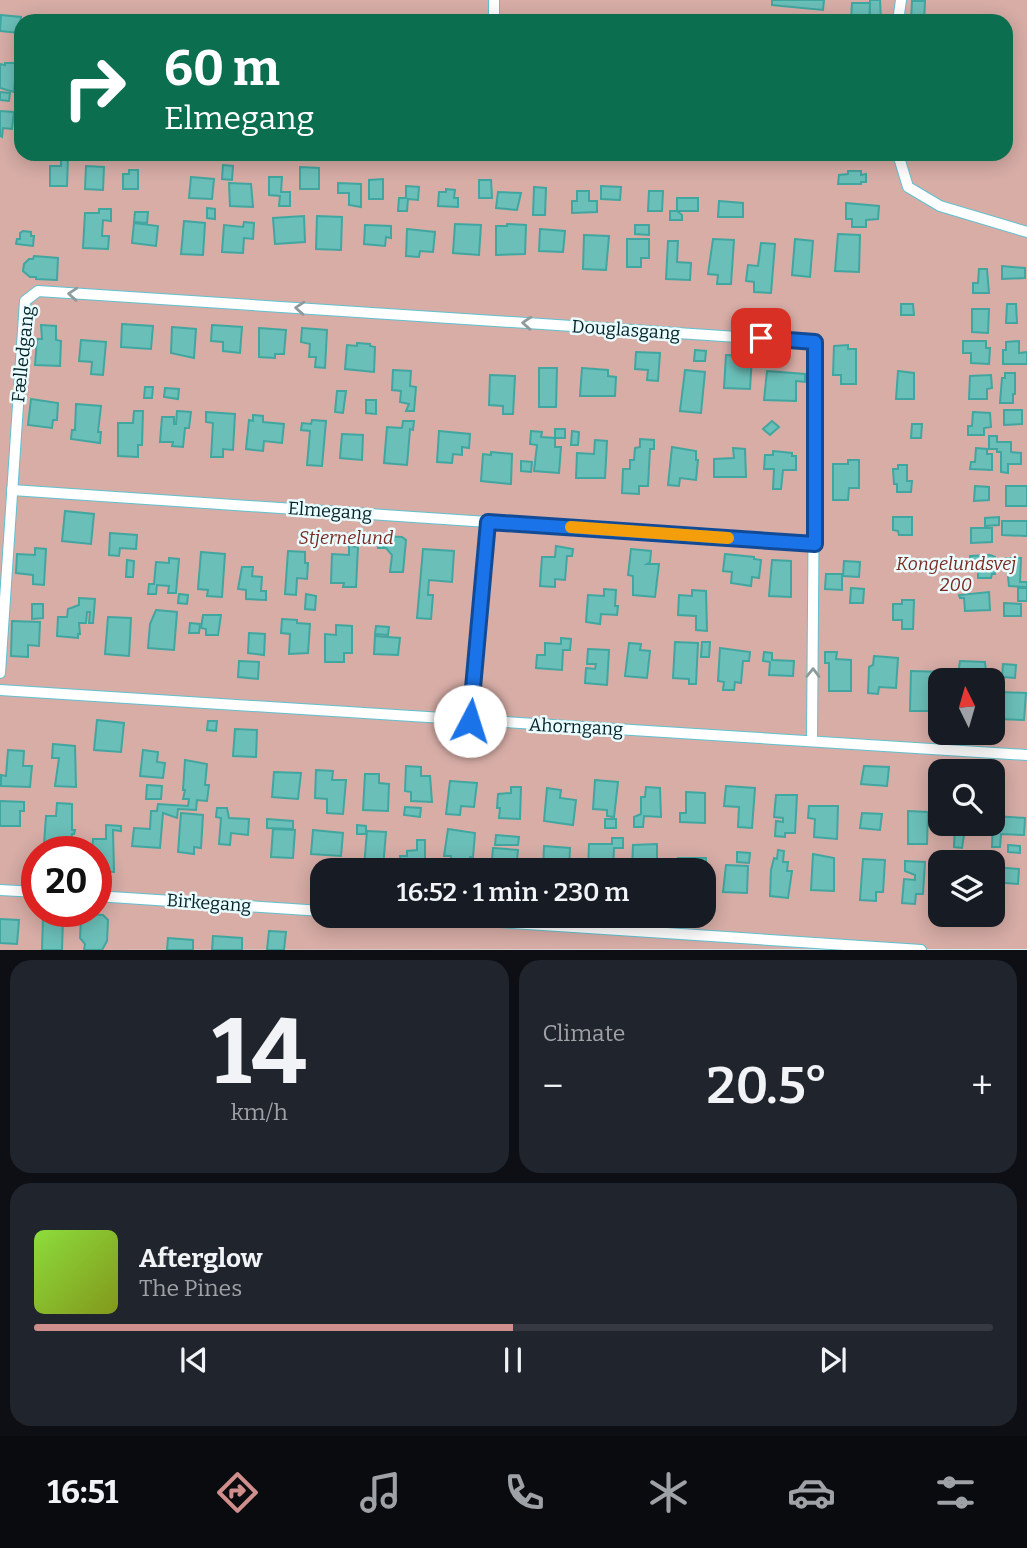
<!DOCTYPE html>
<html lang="en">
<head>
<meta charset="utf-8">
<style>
  :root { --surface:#171b24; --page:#20242c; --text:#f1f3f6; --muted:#9ea1a6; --line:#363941; --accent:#cf8d8b }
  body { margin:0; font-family:Bitter,serif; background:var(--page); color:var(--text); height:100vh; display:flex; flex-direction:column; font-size:26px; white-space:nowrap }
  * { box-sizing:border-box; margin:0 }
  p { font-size:23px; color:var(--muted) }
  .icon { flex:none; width:38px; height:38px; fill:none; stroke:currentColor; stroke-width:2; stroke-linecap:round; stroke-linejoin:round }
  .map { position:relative; height:950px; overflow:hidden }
  .panel { display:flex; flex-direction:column; gap:10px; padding:10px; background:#0d0f14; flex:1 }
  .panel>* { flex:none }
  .banner { position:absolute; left:14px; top:14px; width:999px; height:147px; border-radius:21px; box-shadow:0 4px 18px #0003; background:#0b6e4f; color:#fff; overflow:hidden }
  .needle { width:46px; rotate:355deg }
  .buttons { position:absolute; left:928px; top:668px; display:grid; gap:14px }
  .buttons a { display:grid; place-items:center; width:77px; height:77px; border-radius:14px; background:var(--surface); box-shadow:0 4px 18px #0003; font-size:35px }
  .speed { position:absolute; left:21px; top:836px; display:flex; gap:14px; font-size:35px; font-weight:700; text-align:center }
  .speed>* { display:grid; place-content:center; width:91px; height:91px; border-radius:50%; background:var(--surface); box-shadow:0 4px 18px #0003; line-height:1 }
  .speed .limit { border:10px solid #d22; background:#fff; color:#111 }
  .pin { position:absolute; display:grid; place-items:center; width:60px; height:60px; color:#fff; margin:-30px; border-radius:14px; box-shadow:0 4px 10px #0006 }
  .me { position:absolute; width:77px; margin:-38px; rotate:5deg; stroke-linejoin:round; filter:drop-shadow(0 0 5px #0008) }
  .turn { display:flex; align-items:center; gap:24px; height:147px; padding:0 35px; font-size:32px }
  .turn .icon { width:91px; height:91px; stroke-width:2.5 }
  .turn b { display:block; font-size:49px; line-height:60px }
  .big { font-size:52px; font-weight:600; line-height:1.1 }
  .panel .card { flex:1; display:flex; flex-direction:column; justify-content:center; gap:10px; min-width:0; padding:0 24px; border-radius:21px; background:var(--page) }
  .panel .dial { align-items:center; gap:0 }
  .dial b { font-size:91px; line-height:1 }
  .song { display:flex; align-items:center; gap:21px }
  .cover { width:84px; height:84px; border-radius:10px; background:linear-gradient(135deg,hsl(90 70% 55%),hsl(70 70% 35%)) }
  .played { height:7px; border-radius:4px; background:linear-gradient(90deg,var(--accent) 50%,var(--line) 50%) }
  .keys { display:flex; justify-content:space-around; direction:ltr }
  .heat { display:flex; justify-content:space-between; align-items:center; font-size:38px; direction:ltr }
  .panel .tiles { flex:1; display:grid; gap:10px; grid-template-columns:1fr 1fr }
  .card:last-child { grid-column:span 2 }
  .trip { position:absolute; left:310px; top:858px; width:406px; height:70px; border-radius:21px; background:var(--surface); box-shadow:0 4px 18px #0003; font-weight:600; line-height:70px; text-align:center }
  .tabs { display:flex; height:112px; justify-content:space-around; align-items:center; background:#090b0e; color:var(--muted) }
  .tabs .icon { width:49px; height:49px }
  .tabs .active { color:var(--accent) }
  .tabs b { font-size:32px; color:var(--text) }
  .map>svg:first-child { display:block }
  .green { fill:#d7ada6; fill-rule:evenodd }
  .building { fill:#6bbfb9; stroke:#41a6a0; stroke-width:2 }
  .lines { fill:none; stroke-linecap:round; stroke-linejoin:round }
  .service-casing { stroke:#60c1d1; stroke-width:12 }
  .service { stroke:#fff; stroke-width:10 }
  .oneway { stroke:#8d9b9d }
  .route-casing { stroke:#114b97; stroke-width:18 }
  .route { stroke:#1a73e8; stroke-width:12 }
  .slow { stroke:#f59e0b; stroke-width:12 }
  .labels { text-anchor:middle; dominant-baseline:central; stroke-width:5; stroke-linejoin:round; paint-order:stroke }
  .street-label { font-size:18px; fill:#022126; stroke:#ebfcff }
  .park-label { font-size:18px; font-style:italic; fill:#7a2a21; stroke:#ebfcff }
</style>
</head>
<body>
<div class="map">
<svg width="1027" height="950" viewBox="0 0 1027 950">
  <rect width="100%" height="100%" fill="#cff2f9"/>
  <path class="green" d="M0,0H1027V949L0,950ZM21,21H1006V154H21ZM940,681H992V733H940ZM940,772H992V824H940ZM37,852H96V912H37ZM940,863H992V915H940ZM322,870H704V915H322Z"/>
  <g class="building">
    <path d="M772,0H824L823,10L772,5Z"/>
    <path d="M870,0H880L881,21H870Z"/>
    <path d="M912,1H925L924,21H911Z"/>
    <path d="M852,3H870L869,21H851Z"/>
    <path d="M1,15L21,17L19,33L0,31Z"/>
    <path d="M5,63H16L14,92L0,88V64L5,65Z"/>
    <path d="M0,92L10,93L9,101L0,100Z"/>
    <path d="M0,111L14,112L12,129L3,128L2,137L0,136Z"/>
    <path d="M61,157H68L67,186H50V166H61Z"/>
    <path d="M223,165L233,166L232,180L222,179Z"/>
    <path d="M86,166L104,167L103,190L85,189Z"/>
    <path d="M300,167L319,168V189H300Z"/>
    <path d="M129,170H138V189H123V174H129Z"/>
    <path d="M848,171H861V175L866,174V182H861V184H838L839,175L848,174Z"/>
    <path d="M191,177L214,179L212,199L189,198Z"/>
    <path d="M269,177H282L281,192H290V206H279L280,196L269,195Z"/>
    <path d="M383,179V199H369V180Z"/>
    <path d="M479,180H491L492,198H479Z"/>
    <path d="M229,183L251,184L253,207L230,206Z"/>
    <path d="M338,183L361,184V207L349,205V193H338Z"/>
    <path d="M406,186L419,187L418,200L408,199L407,211H398L399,198H406Z"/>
    <path d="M601,186L621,187L620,200L601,199Z"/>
    <path d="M534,187L546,188L545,215H533Z"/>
    <path d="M446,189L455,190L454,198H458V207L438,206L439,192H446Z"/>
    <path d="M577,191H589V201H597V212L572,213V201H577Z"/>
    <path d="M649,191H663L662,211H648Z"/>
    <path d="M498,192L521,193L517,210L496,208Z"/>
    <rect x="677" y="198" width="21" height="13"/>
    <path d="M719,201L743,203V217H718Z"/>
    <path d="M846,203L879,206L878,219L866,220V227H852V219H846Z"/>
    <path d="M207,208L215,209V219L207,218Z"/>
    <path d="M99,209H111V221L103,220L102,236H109L108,249L83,248L85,213H99Z"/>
    <path d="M670,211H677L682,215V220H670Z"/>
    <path d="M135,212H148L147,223L134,222Z"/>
    <path d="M304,216L305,242L275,244L273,218Z"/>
    <path d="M317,216L342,217L341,250L316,249Z"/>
    <path d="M184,221L205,223L203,255L181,254Z"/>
    <path d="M244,222L254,223L253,239L244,238L243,253L222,252L224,225L243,227Z"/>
    <path d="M134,223L158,226L156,246L132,243Z"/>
    <path d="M455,224L481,225L479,255L453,253Z"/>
    <path d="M507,224L526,225L525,254L496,255V226H507Z"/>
    <path d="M365,225L391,226V238L386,237L385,246L364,244Z"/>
    <path d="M635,225H649V235L635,234Z"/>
    <path d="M407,229L435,232L433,252L420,251L419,257L406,256Z"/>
    <path d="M540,229L565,231L563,252L539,251Z"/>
    <path d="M23,231L31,232V236H34L33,246L16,244L17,239H20V233Z"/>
    <path d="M838,234L860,235L859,272L835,271Z"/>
    <path d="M584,235L609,236L606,270L583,269Z"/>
    <path d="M627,239H649V258H641V267H627Z"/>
    <path d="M713,239L734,240L731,284H717L718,275L708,274Z"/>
    <path d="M795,239L813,241L810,277L792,275Z"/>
    <path d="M668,241H678L677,262L691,263L690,280L666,279Z"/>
    <path d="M761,243L775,244L771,293L754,292V282L746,281L748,265L758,266Z"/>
    <path d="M34,256L58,258L57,280L36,279V277H30L23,271L24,264L29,259H33Z"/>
    <path d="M1002,266L1025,268V278L1002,279Z"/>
    <path d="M979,269H987L989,293H973V283H978Z"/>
    <path d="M901,304H913L914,315H901Z"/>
    <path d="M1007,304H1016L1017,323H1006Z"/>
    <path d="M972,309H989L988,333L972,332Z"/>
    <path d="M122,324L153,326L151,349L121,347Z"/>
    <path d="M41,325L56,326V340L61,341L60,366L35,365L37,339H42Z"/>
    <path d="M212,325L242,327L240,353L223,351V342L211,341Z"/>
    <path d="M172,327L196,329L194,358L171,353Z"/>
    <path d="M259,328L286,330L284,354H275V358L259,357Z"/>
    <path d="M302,328L327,330L325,368L315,367L316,357H309L310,344L301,342Z"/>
    <path d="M81,340L106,342L103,375L91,374L92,362L79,361Z"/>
    <path d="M963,341H986V348H990L989,364L971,363V353H963Z"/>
    <path d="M1019,341V353L1027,352V364H1003V350H1006V342Z"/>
    <path d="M357,343L370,344V346L375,347L374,372L345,369L347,345L357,346Z"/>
    <path d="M848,345V349H856V384H841V375H833L834,346Z"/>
    <path d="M695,350L706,351L705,361H694Z"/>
    <path d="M636,352L660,353L658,381L647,380L648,370L635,369Z"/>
    <path d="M726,355L752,356L750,389L724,388Z"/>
    <path d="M539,368H557L556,407H539Z"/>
    <path d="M582,368L608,370V376L616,377L615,396H580Z"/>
    <path d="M393,370L411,371L410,386L416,387L414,411H406L409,404L400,402L401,391L392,390Z"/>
    <path d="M685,370L705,372L701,413L680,411Z"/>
    <path d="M767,371L805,374V382L796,381V401L764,400Z"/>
    <path d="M898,371L914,373V399H896Z"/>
    <path d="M1005,373H1015V394H1013V403H1000L1002,378H1005Z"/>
    <path d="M490,375L515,376L513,414H503V406L489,405Z"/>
    <path d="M991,375L992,388L987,389V399H969L970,376Z"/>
    <path d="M145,387H153L152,398H144Z"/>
    <path d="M165,388L179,389L178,399L164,397Z"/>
    <path d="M337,391H346L343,413L335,412Z"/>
    <path d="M31,399L58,403L57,420H53L52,428L28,425Z"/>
    <path d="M366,400H376V414L366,413Z"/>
    <path d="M76,404L101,406L98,432H101L100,443L71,439L72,430H75Z"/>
    <path d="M1004,410H1022V424L1004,425Z"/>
    <path d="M134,411H143L142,445H138V457L118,456V423H133Z"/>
    <path d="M177,411L191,412L189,428H185L183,447L172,446L173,442H160L162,417H174V424H176Z"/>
    <path d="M206,412L235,414L233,450L223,449V457H211L213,423L206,422Z"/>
    <path d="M973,412L990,413L991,427L984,428V435H968V426H972Z"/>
    <path d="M253,415L263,416V422L284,424L282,443L264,441L263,451L246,449L249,420L253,421Z"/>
    <path d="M312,420L326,421L322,466L307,465L310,431L301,430L302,423L311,424Z"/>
    <path d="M403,421H414L413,430L410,429L407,465L384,463L387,427L402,428Z"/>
    <path d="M772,421L779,427L770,435L763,429Z"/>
    <path d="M912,424H922L921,438H911Z"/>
    <rect x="555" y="429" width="10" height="9"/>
    <path d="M439,431L470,434L469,448L462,447V455L453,454L452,463L437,462Z"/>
    <path d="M531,431L542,432L541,437L555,438V447H561L559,473L534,471L537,445L530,444Z"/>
    <path d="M572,431L579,432L578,445H571Z"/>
    <path d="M342,434L363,435L362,460L340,458Z"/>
    <path d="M989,436H997V442H1011V452L1021,453V464H1008V473L1001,472V452H997V449H989Z"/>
    <path d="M640,439L654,440V449H650L648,486H639V494L622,493L623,469H630V460H634L635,448L640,447Z"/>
    <path d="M595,440L607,441L605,478H576L577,453L594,454Z"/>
    <path d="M672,447L696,451V460H698L696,480L680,478L679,486L668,485Z"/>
    <path d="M733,448L745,449L746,477H714V459L734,458Z"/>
    <path d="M976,448L987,449V454H992V470L970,469L971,462H975Z"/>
    <path d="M773,451L792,453V456H796V470H783L781,489H773L774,469H764L765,455H773Z"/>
    <path d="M491,452L512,454L511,484L481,481L483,454L491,455Z"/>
    <path d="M848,460H859V488H849L848,500H833V464H848Z"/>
    <path d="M521,461L532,462L531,472L521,471Z"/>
    <path d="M898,465H907V481H912L911,492H897V484H894L893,469H898Z"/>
    <path d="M975,486L989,487V500L974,501Z"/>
    <rect x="1006" y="486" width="21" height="20"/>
    <path d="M65,511L94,514L91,544L62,541Z"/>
    <path d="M893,517H912V535H899L898,531L893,530Z"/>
    <path d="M999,517V525L985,526V518Z"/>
    <path d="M1002,521H1027V536L1002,535Z"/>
    <path d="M971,528H992V542L971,543Z"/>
    <path d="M110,533L137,535L136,549L120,548L119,556L109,555Z"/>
    <path d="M379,536L402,537L406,540L403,572H390L392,555L386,548H378Z"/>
    <path d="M349,546L358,547L356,587H343L344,583H331L332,554L349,555Z"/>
    <path d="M556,546L573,549L572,556H567L565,580L555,579V587L540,586L542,557H555Z"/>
    <path d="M35,548L46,549L44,585L33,584V575L16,573L17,554L35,555Z"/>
    <path d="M423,549L454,551L452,582L429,580L428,595H433L431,619L417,618Z"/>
    <path d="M631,549L651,551L650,562L647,564H659L655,597L633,595V576L628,575Z"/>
    <path d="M288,551L305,552V563H308L307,579L297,578L296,595L285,594Z"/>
    <path d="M201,552L225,554L222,597L207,596L208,590L198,589Z"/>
    <path d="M725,554L754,557V559L761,560L759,578L752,577L751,586L731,583L732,572L723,571Z"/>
    <path d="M990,555L995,557V574H992L991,578H978V569H970V556Z"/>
    <path d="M169,558L179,559L176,593H168L169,586L157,585L156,594H148L149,584H154L156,562L169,563Z"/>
    <path d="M1007,558H1021L1020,582H1027V587L1009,586L1007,568H1002V560Z"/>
    <path d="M127,560L134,561L133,577H126Z"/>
    <path d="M772,560L791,561V597L769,596Z"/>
    <path d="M844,561L860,562L859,577L843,576Z"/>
    <path d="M242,567H253L252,576L262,577L261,591H266V600L246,599V590L238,589Z"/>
    <path d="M826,574H842V590L825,589Z"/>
    <path d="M851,588L864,589L863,603H850Z"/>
    <rect x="1018" y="588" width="9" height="13"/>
    <path d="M604,589L616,590L615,606H618L617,615L601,614L600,624L586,622L588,595L604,596Z"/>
    <path d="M692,590L706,591L707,631L696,630V616L678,615L679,595L692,596Z"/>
    <path d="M989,592L990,610L965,611L964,598H960L959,595Z"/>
    <path d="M179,594L188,595L187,604L178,603Z"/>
    <path d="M306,594L316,596L315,610L305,609Z"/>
    <path d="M79,598L95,599L93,623H89L90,612H87L86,623H79L80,634H78V638L57,636L58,617H67L68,609L79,605Z"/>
    <path d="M902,600H914L913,629H902V620H893V604H902Z"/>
    <path d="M1004,603L1021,604V616H1004Z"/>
    <path d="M32,604H43V618L32,619Z"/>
    <path d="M156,610L177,612L174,650L148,648L150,624Z"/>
    <path d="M203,615H221L218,635H206V629L201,628Z"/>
    <path d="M108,617L131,618L129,656L105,654Z"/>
    <path d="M282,619L297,620V623L310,624L308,653L289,654L290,634L281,633Z"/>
    <path d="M12,621L40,622L39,646L28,645V657L11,656Z"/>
    <path d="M190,623L200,624L199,633H189Z"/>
    <path d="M336,625L352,626V653H344V662H325V634L336,635Z"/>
    <path d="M376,626L389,627L388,635L375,634Z"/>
    <path d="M249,633L265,634L264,655L248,653Z"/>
    <path d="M375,636L400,638L398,655L374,654Z"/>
    <path d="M561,638L571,639L570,650H563L562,670L536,668L537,655H545V643L561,644Z"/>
    <path d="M675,642L698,643L696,684H689V679L673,678Z"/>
    <path d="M702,642H710L709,657H701Z"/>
    <path d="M629,643L641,644L640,650L650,651L647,678L625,676Z"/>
    <path d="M720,648L750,652L749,661H743L741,683L735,682L734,690H723L724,682L718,681Z"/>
    <path d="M588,649L609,650L607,685L585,683L586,668L595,669L596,664H587Z"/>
    <path d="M764,652L772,653V660L794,661L793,676L769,675L770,662L763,661Z"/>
    <path d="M825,652H837L836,659L851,660V691H829V663H825Z"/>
    <path d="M874,656L898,658L896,688L879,687L878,694L868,693L869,667L873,665Z"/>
    <path d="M239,661L259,662L258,679L238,677Z"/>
    <path d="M960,661L985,662L987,681H957Z"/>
    <path d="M1003,664L1016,665L1015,678L1002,677Z"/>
    <path d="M911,671L943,672V681H940V699H930L929,711H910Z"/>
    <path d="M1000,692L1026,693L1024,720L999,719Z"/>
    <path d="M97,720L124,723L121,752L94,750Z"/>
    <path d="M208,721H217L216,731L207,730Z"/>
    <path d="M235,729L257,730L256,757L233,756Z"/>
    <path d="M53,744L75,746L76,787L55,786L59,758H52Z"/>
    <path d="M8,750L24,751L23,766H32L30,787L1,786V775L6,776Z"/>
    <path d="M143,750L158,752L157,762L165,763L163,778L140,776Z"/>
    <path d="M185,760L207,764L205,785H209L207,801L197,800L196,810L178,809L177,818L163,813L160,848L132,846L134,828L150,829L151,811H157L158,804L188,806L189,799H183L185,790H183Z"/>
    <path d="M406,766L421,767V776H430L432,802L411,801V792L405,791Z"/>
    <path d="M864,766L889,767L887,786L861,784Z"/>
    <path d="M316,770L333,771L332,780H346L343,814L327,813V799L315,798Z"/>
    <path d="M274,772L301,773L298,799L272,797Z"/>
    <path d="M365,774H379V783L389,784L388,811L363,810Z"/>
    <path d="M595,780L618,782L614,817L607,816V810L593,809Z"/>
    <path d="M450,781L477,783L474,807L461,806L460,815L446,814Z"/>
    <path d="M147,785L162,786L161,799H146Z"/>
    <path d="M726,786L755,788L752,828L738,827L739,807L724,806Z"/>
    <path d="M511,787H521L520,819L499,818L500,808H497L498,794L511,793Z"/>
    <path d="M646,787L660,788L661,817L644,816L643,827H634V817L641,814V797H645Z"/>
    <path d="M547,788L561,790L560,798L576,800L573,825L544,821Z"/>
    <path d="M686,792L705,793V823L680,822V813H686Z"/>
    <path d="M776,795H797L795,833H785V837L775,836L776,821L783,822V818L774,817Z"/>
    <path d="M0,801L24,802V811H20V826H0Z"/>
    <path d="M57,803L72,804V830H75L74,834H72L71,846L44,844L46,816H56Z"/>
    <path d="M809,806H838L837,839L814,837L815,819L808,818Z"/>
    <path d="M405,807L421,808L420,817L404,815Z"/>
    <path d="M217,808H227L229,818L249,819L248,835L231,833L230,845L219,844L221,818L216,817Z"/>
    <path d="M908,811L928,812L927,844H908Z"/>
    <path d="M181,813L203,815L201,848L194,847V854L178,852Z"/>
    <path d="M862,813L882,814L880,830L860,828Z"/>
    <path d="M993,816L1025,818L1024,835L1001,834L1000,847H992Z"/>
    <path d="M267,819L293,821V829L267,828Z"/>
    <rect x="605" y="819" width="11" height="9"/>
    <path d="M955,824H976L975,835H964L962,848L954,847Z"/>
    <path d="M106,825L121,826V831L113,830L114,872L96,871V852H92L93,839H106Z"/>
    <path d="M357,825L366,826V834H357Z"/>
    <path d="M273,829L295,830L293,858L271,857Z"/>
    <path d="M448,829L475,833L473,857H470V870L450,869L451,856H444Z"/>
    <path d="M313,830L343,833L341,856L311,854Z"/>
    <path d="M367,831L386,832L383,868L364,867Z"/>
    <path d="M496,835L519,837L518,845H495Z"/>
    <path d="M612,838H623V848H614L613,870H588L589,844H612Z"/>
    <path d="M417,840H425V870L400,869V856H407V851L417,850Z"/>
    <path d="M657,844V870H632L633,845Z"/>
    <path d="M1008,845L1020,846V853L1008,852Z"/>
    <path d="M544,846L570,848L569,870H543Z"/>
    <path d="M493,848L518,850L516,870H491Z"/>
    <path d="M778,850L784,851L783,862H788L787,871H792L788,898L770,896L771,870L774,858L777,859Z"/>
    <path d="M737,852L750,853L749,863L737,862Z"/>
    <path d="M813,854L834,858V891L811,890Z"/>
    <path d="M678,858H706V868L703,870H677Z"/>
    <path d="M863,859L885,860L883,892H876V901L860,900Z"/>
    <path d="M905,861L925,862L923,894H916L915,904L902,903L904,879L915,880V875L905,871Z"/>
    <path d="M726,865L748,866L747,893L723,892Z"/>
    <path d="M996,867L1019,869L1018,884L994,882Z"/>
    <path d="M86,914L103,915L108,920L107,941L102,950H84L85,944L80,938L81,918Z"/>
    <path d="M43,918H63L62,950H42Z"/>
    <path d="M0,919L19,920L17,944L0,943Z"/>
    <path d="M269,931L286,932L284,950H267Z"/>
    <path d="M213,936L242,938V950H212Z"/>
    <path d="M168,938L193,940V950H167Z"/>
  </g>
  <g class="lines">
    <defs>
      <g id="service">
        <path d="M494,21V0"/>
        <path d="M898,21L901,0"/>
        <path d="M898,154L908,187L940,206L1027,232"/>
        <path d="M12,490L815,544"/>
        <path d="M0,673L25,301L38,291L815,342L812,741"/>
        <path d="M0,690L1027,755"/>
        <path d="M470,721L488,522"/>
        <path d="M0,890L37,892"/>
        <path d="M96,896L322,911"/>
        <path d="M393,915L921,950"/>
      </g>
    </defs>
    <use href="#service" class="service-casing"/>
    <use href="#service" class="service"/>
  </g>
  <defs><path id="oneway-chevron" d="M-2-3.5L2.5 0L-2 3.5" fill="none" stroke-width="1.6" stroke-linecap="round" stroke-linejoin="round" transform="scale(1.75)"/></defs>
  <g class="oneway">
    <use href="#oneway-chevron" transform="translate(73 294) rotate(-176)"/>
    <use href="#oneway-chevron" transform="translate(300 308) rotate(-176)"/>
    <use href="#oneway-chevron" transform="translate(527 323) rotate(-176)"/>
    <use href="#oneway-chevron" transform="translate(813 673) rotate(-89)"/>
  </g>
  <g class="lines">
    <defs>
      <path id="route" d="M470,721L488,522L815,544V342L761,338"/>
    </defs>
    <use href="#route" class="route-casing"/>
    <use href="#route" class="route"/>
    <path class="slow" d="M571,527L728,538"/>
  </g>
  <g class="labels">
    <g class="street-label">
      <text transform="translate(626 330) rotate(4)">Douglasgang</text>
      <text transform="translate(23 354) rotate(-84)">Fælledgang</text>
      <text transform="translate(330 511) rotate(4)">Elmegang</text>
      <text transform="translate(576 727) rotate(3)">Ahorngang</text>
      <text transform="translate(209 903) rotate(4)">Birkegang</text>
    </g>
    <g class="park-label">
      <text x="346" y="538">Stjernelund</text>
      <text x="956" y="564">Kongelundsvej<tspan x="956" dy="21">200</tspan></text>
    </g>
  </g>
</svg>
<div class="buttons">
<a><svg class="needle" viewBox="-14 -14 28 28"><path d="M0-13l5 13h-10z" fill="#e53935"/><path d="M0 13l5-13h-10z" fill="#9ea1a6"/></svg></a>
<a><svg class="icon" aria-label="search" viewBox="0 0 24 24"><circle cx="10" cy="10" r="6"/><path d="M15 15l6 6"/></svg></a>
<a><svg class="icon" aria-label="layers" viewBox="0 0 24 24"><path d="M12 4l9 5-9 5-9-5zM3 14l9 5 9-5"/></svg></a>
</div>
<div class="speed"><div class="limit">20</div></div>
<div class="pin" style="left:761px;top:338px;background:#d93025"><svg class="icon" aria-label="arrive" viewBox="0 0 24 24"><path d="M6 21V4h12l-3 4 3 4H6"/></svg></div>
<svg class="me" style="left:470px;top:721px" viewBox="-20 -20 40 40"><circle r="19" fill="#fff"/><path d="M0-13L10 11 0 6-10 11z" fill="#1a73e8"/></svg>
<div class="trip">16:52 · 1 min · 230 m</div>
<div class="banner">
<div class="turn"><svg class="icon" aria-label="right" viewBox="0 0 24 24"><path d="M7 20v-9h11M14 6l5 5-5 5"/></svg><div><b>60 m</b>Elmegang</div></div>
</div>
</div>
<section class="panel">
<div class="tiles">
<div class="card dial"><b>14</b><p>km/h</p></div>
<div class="card"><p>Climate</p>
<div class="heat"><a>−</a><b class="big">20.5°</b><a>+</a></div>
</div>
<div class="card">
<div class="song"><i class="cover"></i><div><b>Afterglow</b><p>The Pines</p></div></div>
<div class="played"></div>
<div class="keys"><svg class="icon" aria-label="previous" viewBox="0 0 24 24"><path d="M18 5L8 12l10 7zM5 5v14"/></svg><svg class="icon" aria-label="pause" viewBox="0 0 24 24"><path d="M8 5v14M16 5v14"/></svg><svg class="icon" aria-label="next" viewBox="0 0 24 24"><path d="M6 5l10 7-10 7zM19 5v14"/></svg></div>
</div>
</div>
</section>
<nav class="tabs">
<b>16:51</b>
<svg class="icon active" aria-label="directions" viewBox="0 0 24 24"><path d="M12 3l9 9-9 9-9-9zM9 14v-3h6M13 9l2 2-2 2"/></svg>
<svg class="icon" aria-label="music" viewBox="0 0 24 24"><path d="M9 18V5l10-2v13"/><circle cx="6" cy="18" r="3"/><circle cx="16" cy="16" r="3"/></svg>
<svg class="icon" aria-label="phone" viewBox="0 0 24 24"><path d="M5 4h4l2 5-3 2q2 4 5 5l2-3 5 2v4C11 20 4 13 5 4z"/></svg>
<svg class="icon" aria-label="climate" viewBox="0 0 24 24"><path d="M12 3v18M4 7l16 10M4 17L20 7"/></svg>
<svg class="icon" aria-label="car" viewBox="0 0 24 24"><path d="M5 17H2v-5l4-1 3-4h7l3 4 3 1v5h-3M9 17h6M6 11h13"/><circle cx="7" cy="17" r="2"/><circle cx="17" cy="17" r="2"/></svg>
<svg class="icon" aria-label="filters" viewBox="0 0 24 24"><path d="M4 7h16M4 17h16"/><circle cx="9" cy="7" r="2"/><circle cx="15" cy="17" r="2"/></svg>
</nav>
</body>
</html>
